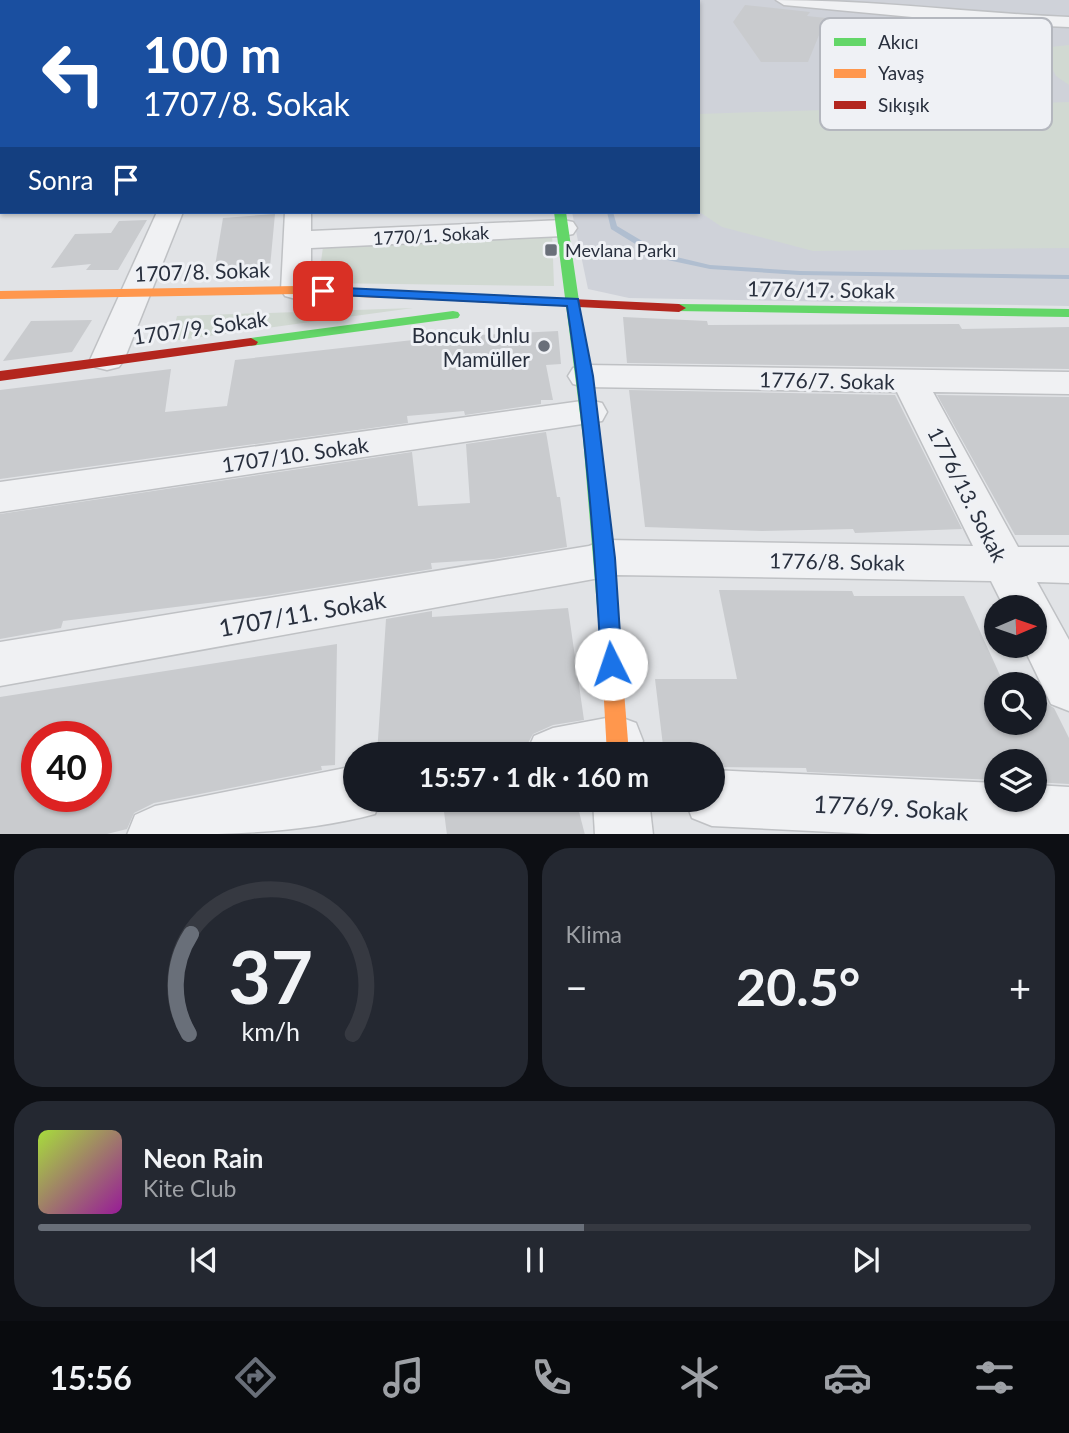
<!DOCTYPE html>
<html lang="tr">
<head>
<meta charset="utf-8">
<style>
  :root { --surface:#171b24; --page:#242831; --text:#f1f3f6; --muted:#9ea1a6; --line:#363941; --accent:#696f79 }
  body { margin:0; font-family:Lato,sans-serif; background:var(--page); color:var(--text); height:100vh; display:flex; flex-direction:column; font-size:26px; white-space:nowrap }
  * { box-sizing:border-box; margin:0 }
  p { font-size:23px; color:var(--muted) }
  .icon { flex:none; width:38px; height:38px; fill:none; stroke:currentColor; stroke-width:2; stroke-linecap:round; stroke-linejoin:round }
  .map { position:relative; height:834px; overflow:hidden }
  .panel { display:flex; flex-direction:column; gap:14px; padding:14px; background:#0d0f14; flex:1 }
  .panel>* { flex:none }
  .top-card { position:absolute; left:0px; top:0px; width:700px; height:214px; box-shadow:0 2px 5px #0004; background:#1a4fa0; color:#fff; overflow:hidden }
  .needle { width:46px; rotate:88deg }
  .fabs { position:absolute; left:984px; top:595px; display:grid; gap:14px }
  .fabs a { display:grid; place-items:center; width:63px; height:63px; border-radius:50%; background:var(--surface); box-shadow:0 2px 5px #0004; font-size:35px }
  .speed { position:absolute; left:21px; top:721px; display:flex; gap:14px; font-size:35px; font-weight:700; text-align:center }
  .speed>* { display:grid; place-content:center; width:91px; height:91px; border-radius:50%; background:var(--surface); box-shadow:0 2px 5px #0004; line-height:1 }
  .speed .limit { border:10px solid #d22; background:#fff; color:#111 }
  .pin { position:absolute; display:grid; place-items:center; width:60px; height:60px; color:#fff; margin:-30px; border-radius:14px; box-shadow:0 4px 10px #0006 }
  .me { position:absolute; width:77px; margin:-38px; rotate:356deg; stroke-linejoin:round; filter:drop-shadow(0 0 5px #0008) }
  .turn { display:flex; align-items:center; gap:24px; height:147px; padding:0 28px; font-size:32px }
  .turn .icon { width:91px; height:91px; stroke-width:2.5 }
  .turn b { display:block; font-size:49px; line-height:60px }
  .then { display:flex; align-items:center; height:66px; padding:0 28px; background:#0003; gap:14px; font-size:26px }
  .big { font-size:52px; font-weight:700; line-height:1.1 }
  .panel .tile { flex:1; display:flex; flex-direction:column; justify-content:center; gap:10px; min-width:0; padding:0 24px; border-radius:28px; background:var(--page) }
  .panel .dial { align-items:center; gap:0 }
  .dial svg { height:182px; overflow:visible; fill:none; stroke:var(--line); stroke-width:7; stroke-linecap:round; text-anchor:middle }
  .dial text { fill:var(--text); stroke:none }
  .song { display:flex; align-items:center; gap:21px }
  .cover { width:84px; height:84px; border-radius:10px; background:linear-gradient(135deg,hsl(80 70% 55%),hsl(300 70% 35%)) }
  .played { height:7px; border-radius:4px; background:linear-gradient(90deg,var(--accent) 55%,var(--line) 55%) }
  .keys { display:flex; justify-content:space-around; direction:ltr }
  .heat { display:flex; justify-content:space-between; align-items:center; font-size:38px; direction:ltr }
  .panel .tiles { flex:1; display:grid; gap:14px; grid-template-columns:1fr 1fr }
  .tile:last-child { grid-column:span 2 }
  .trip { position:absolute; left:343px; top:742px; width:382px; height:70px; border-radius:35px; background:var(--surface); box-shadow:0 2px 5px #0004; font-weight:700; line-height:70px; text-align:center }
  .tab-bar { display:flex; height:112px; justify-content:space-around; align-items:center; background:#090b0e; color:var(--muted) }
  .tab-bar .icon { width:49px; height:49px }
  .tab-bar .on { color:var(--accent) }
  .tab-bar b { font-size:32px; color:var(--text) }
  .map>svg:first-child { display:block }
  .built { fill:#cfd2d9 }
  .green { fill:#d1d9d2 }
  .lines { fill:none; stroke-linecap:round; stroke-linejoin:round }
  .stream { fill:#b0bed0; fill-rule:evenodd }
  .building { fill:#c9cbce; fill-rule:evenodd }
  .street-casing { stroke:#bfc1c4; stroke-width:3 }
  .street { fill:#f0f1f3; fill-rule:evenodd }
  .fast { fill:#63d668; fill-rule:evenodd }
  .slow { fill:#ff974d; fill-rule:evenodd }
  .jam { fill:#b3261e; fill-rule:evenodd }
  .route { fill:#1a73e8; stroke:#114b97; stroke-width:2 }
  .poi-dot { fill:#696f79; stroke:#eff1f5; stroke-width:2.5 }
  .labels { text-anchor:middle; dominant-baseline:central; stroke-width:6; stroke-linejoin:round; paint-order:stroke }
  .far-street-label { font-size:18px; fill:#29303e; stroke:#eff1f5 }
  .far-poi-label { font-size:18px; fill:#29303e; stroke:#eff1f5; text-anchor:start }
  .street-label { font-size:21px; fill:#29303e; stroke:#eff1f5 }
  .poi-label { font-size:21px; fill:#29303e; stroke:#eff1f5; text-anchor:end }
  .near-street-label { font-size:24px; fill:#29303e; stroke:#eff1f5 }
  .key { fill:#eff1f5; stroke:#b4b7be; stroke-width:2 }
  .key-label { font-size:19px; fill:#29303e }
</style>
</head>
<body>
<div class="map">
<svg width="1069" height="835" viewBox="0 0 1069 835">
  <rect width="100%" height="100%" fill="#e1e3e6"/>
  <path class="built" d="M505,0H1069V306L629,298L588,289L572,212H698V2Z"/>
  <g class="green">
    <path d="M1069,45V85L1056,76L1042,48Z"/>
    <path d="M1069,102V248L813,251L722,227L698,211V114Z"/>
    <path d="M552,232L554,286L318,283L323,247Z"/>
    <path d="M413,308L172,341H171L177,316Z"/>
  </g>
  <g class="lines">
    <g class="stream">
      <path d="M527,0H531L533,2H528Z"/>
      <path d="M607,212H613L617,226L664,254L710,265L800,271L1069,275V279L800,275L710,269L658,258L611,229Z"/>
    </g>
  </g>
  <g class="building">
    <path d="M745,5L810,12L807,16L826,18L808,62H761L733,22Z"/>
    <path d="M275,214L270,267L214,272L223,218Z"/>
    <path d="M147,220L118,270H86L91,264L51,268L75,234L111,233L119,221Z"/>
    <path d="M623,317L707,321L708,325L959,324L962,329L1069,327V369L627,363Z"/>
    <path d="M92,320L72,352L3,361L31,321Z"/>
    <path d="M558,331L561,364L546,365L553,400H541V404L465,415L464,411L407,416L408,423L0,479V390L171,369L165,412L227,406L235,360L440,337Z"/>
    <path d="M629,390L895,395L962,529L855,533L853,529L762,531L645,527Z"/>
    <path d="M937,395L1069,397V535H1015Z"/>
    <path d="M546,432L557,497H560L567,547L494,559L431,563L432,569L265,596L63,621L61,628L0,639V514L412,452L418,506L470,503L466,444Z"/>
    <path d="M719,590L852,591L854,596H964L1004,684H996V723H1034V691H1042L1049,705L1054,708L1069,738V784L1034,782V761H996V780L807,772L806,768L712,767V754H664L655,679H737Z"/>
    <path d="M568,608L584,720L553,725L533,734L528,743L468,747L469,754H377L386,619L432,611V617Z"/>
    <path d="M337,644L335,765L321,766L322,770L154,803L134,813L127,829L103,835H0V697ZM37,737H96V796H37Z"/>
    <path d="M464,800H576L585,835H447L443,804Z"/>
  </g>
  <g class="lines">
    <defs>
      <g id="street">
        <path d="M40,0H57L39,2Z"/>
        <path d="M82,0H99L81,2Z"/>
        <path d="M181,0H233L180,2Z"/>
        <path d="M776,0C874,0 971,13 1069,17V27L976,23L784,5Z"/>
        <rect x="0" y="6" width="2" height="10"/>
        <rect x="0" y="35" width="2" height="10"/>
        <path d="M0,79H2L0,93Z"/>
        <rect x="0" y="112" width="2" height="14"/>
        <rect x="0" y="172" width="2" height="16"/>
        <path d="M157,212H183L124,360L119,367L107,370L95,367L90,360Z"/>
        <path d="M285,212H311V231L563,220L573,222L577,228L573,234L563,236L311,248V290L307,296L296,299L285,296L281,290Z"/>
        <path d="M585,365L1069,372V394L933,392L1018,547H1069V583L1037,582L1069,640V711L1051,704L1023,646H1034V607H1004L991,581L616,575L0,686V642L589,546L605,540L973,546L897,392L585,387L573,384L568,376L573,368Z"/>
        <path d="M589,400L602,403L607,412L602,421L0,512V482Z"/>
        <path d="M617,716L636,723L643,741L638,754H526L534,736L553,728Z"/>
        <path d="M355,766V800H380L375,814C297,835 208,835 127,835L135,815L155,806Z"/>
        <path d="M712,770L996,783V800H1034V785L1069,787V835H892L712,826L692,818L685,800H712Z"/>
        <path d="M593,800H649L653,835H595Z"/>
      </g>
    </defs>
    <use href="#street" class="street-casing"/>
    <use href="#street" class="street"/>
    <g class="fast">
      <path d="M283,0H336L280,2Z"/>
      <path d="M554,212H566L599,438L622,666L619,673L612,675L605,673L602,666L583,438Z"/>
      <path d="M679,304L1069,309V317L674,311L672,308L674,305Z"/>
      <path d="M453,311L458,312L460,315L458,318L251,346L244,342L251,338Z"/>
    </g>
    <g class="slow">
      <path d="M492,0H498L499,2H492Z"/>
      <path d="M296,286L380,290L387,294L380,298L296,294L0,299V291Z"/>
      <path d="M612,657L619,659L622,666L629,754H607L602,666L605,659Z"/>
    </g>
    <g class="jam">
      <path d="M380,290L679,304L686,308L679,312L375,297V291Z"/>
      <path d="M251,338L258,342L256,345L0,381V371Z"/>
    </g>
  </g>
  <path class="route" d="M323,287L578,299L593,376L615,558L622,664L619,671L611,674L604,671L601,664C595,544 585,425 567,306L319,294V288Z"/>
  <g class="poi-dot">
    <rect x="544" y="243" width="14" height="14" rx="3.5"/>
    <circle cx="544" cy="346" r="7"/>
  </g>
  <g class="labels">
    <g class="far-street-label">
      <text transform="translate(431 235) rotate(-3)">1770/1. Sokak</text>
    </g>
    <g class="far-poi-label">
      <text x="565" y="250">Mevlana Parkı</text>
    </g>
    <g class="street-label">
      <text transform="translate(202 271) rotate(-2)">1707/8. Sokak</text>
      <text transform="translate(821 289) rotate(1)">1776/17. Sokak</text>
      <text transform="translate(200 327) rotate(-8)">1707/9. Sokak</text>
      <text transform="translate(827 380) rotate(1)">1776/7. Sokak</text>
      <text transform="translate(295 454) rotate(-8)">1707/10. Sokak</text>
      <text transform="translate(968 494) rotate(63)">1776/13. Sokak</text>
      <text transform="translate(837 561) rotate(1)">1776/8. Sokak</text>
    </g>
    <g class="poi-label">
      <text x="530" y="334">Boncuk Unlu<tspan x="530" dy="24">Mamüller</tspan></text>
    </g>
    <g class="near-street-label">
      <text transform="translate(302 613) rotate(-10)">1707/11. Sokak</text>
      <text transform="translate(891 807) rotate(3)">1776/9. Sokak</text>
    </g>
  </g>
  <rect x="820" y="18" width="232" height="112" rx="10" class="key"/>
  <rect x="834" y="38" width="32" height="8" fill="#63d668"/>
  <rect x="834" y="69" width="32" height="9" fill="#ff974d"/>
  <rect x="834" y="101" width="32" height="8" fill="#b3261e"/>
  <g class="key-label">
    <text x="878" y="49">Akıcı</text>
    <text x="878" y="80">Yavaş</text>
    <text x="878" y="112">Sıkışık</text>
  </g>
</svg>
<div class="fabs">
<a><svg class="needle" viewBox="-14 -14 28 28"><path d="M0-13l5 13h-10z" fill="#e53935"/><path d="M0 13l5-13h-10z" fill="#9ea1a6"/></svg></a>
<a><svg class="icon" aria-label="search" viewBox="0 0 24 24"><circle cx="10" cy="10" r="6"/><path d="M15 15l6 6"/></svg></a>
<a><svg class="icon" aria-label="layers" viewBox="0 0 24 24"><path d="M12 4l9 5-9 5-9-5zM3 14l9 5 9-5"/></svg></a>
</div>
<div class="speed"><div class="limit">40</div></div>
<div class="pin" style="left:323px;top:291px;background:#d93025"><svg class="icon" aria-label="arrive" viewBox="0 0 24 24"><path d="M6 21V4h12l-3 4 3 4H6"/></svg></div>
<svg class="me" style="left:611px;top:664px" viewBox="-20 -20 40 40"><circle r="19" fill="#fff"/><path d="M0-13L10 11 0 6-10 11z" fill="#1a73e8"/></svg>
<div class="trip">15:57 · 1 dk · 160 m</div>
<div class="top-card">
<div class="turn"><svg class="icon" aria-label="left" viewBox="0 0 24 24"><path d="M17 20v-9H6M10 6l-5 5 5 5"/></svg><div><b>100 m</b>1707/8. Sokak</div></div>
<div class="then">Sonra<svg class="icon" aria-label="arrive" viewBox="0 0 24 24"><path d="M6 21V4h12l-3 4 3 4H6"/></svg></div>
</div>
</div>
<section class="panel">
<div class="tiles">
<div class="tile dial"><svg viewBox="0 0 100 80">
<path d="M14 69A42 42 0 1 1 86 69"/>
<path d="M14 69A42 42 0 0 1 15 25" stroke="#696f79"/>
<text x="50" y="56" font-size="32" font-weight="700">37</text>
<text x="50" y="72" font-size="11">km/h</text>
</svg></div>
<div class="tile"><p>Klima</p>
<div class="heat"><a>−</a><b class="big">20.5°</b><a>+</a></div>
</div>
<div class="tile">
<div class="song"><i class="cover"></i><div><b>Neon Rain</b><p>Kite Club</p></div></div>
<div class="played"></div>
<div class="keys"><svg class="icon" aria-label="previous" viewBox="0 0 24 24"><path d="M18 5L8 12l10 7zM5 5v14"/></svg><svg class="icon" aria-label="pause" viewBox="0 0 24 24"><path d="M8 5v14M16 5v14"/></svg><svg class="icon" aria-label="next" viewBox="0 0 24 24"><path d="M6 5l10 7-10 7zM19 5v14"/></svg></div>
</div>
</div>
</section>
<nav class="tab-bar">
<b>15:56</b>
<svg class="icon on" aria-label="directions" viewBox="0 0 24 24"><path d="M12 3l9 9-9 9-9-9zM9 14v-3h6M13 9l2 2-2 2"/></svg>
<svg class="icon" aria-label="music" viewBox="0 0 24 24"><path d="M9 18V5l10-2v13"/><circle cx="6" cy="18" r="3"/><circle cx="16" cy="16" r="3"/></svg>
<svg class="icon" aria-label="phone" viewBox="0 0 24 24"><path d="M5 4h4l2 5-3 2q2 4 5 5l2-3 5 2v4C11 20 4 13 5 4z"/></svg>
<svg class="icon" aria-label="climate" viewBox="0 0 24 24"><path d="M12 3v18M4 7l16 10M4 17L20 7"/></svg>
<svg class="icon" aria-label="car" viewBox="0 0 24 24"><path d="M5 17H2v-5l4-1 3-4h7l3 4 3 1v5h-3M9 17h6M6 11h13"/><circle cx="7" cy="17" r="2"/><circle cx="17" cy="17" r="2"/></svg>
<svg class="icon" aria-label="filters" viewBox="0 0 24 24"><path d="M4 7h16M4 17h16"/><circle cx="9" cy="7" r="2"/><circle cx="15" cy="17" r="2"/></svg>
</nav>
</body>
</html>
